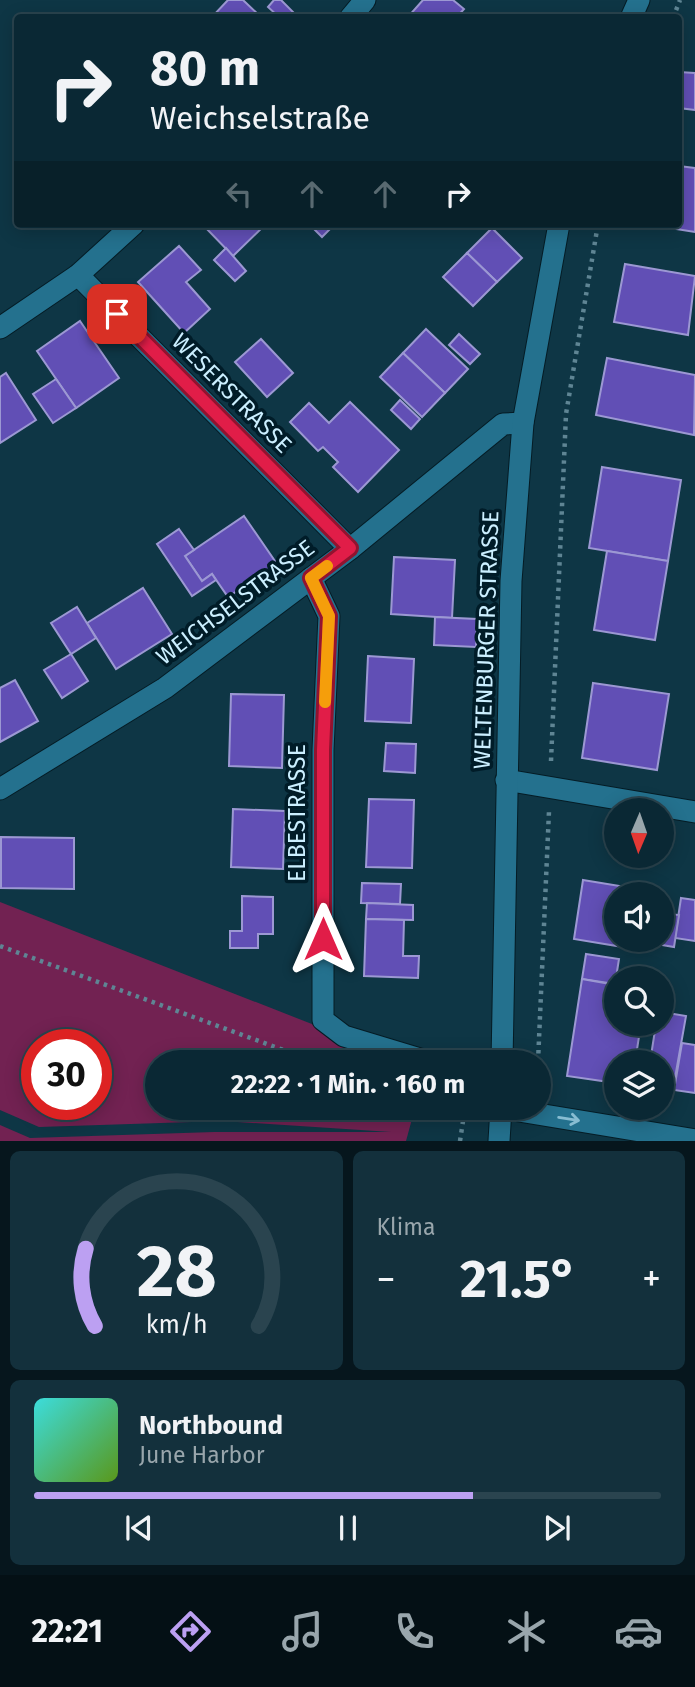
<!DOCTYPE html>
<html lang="de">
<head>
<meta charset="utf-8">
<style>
  :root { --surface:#0a2834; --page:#13303c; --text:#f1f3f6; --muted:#99a6ac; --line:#2a444f; --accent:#bca0f2 }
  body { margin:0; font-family:"Fira Sans",sans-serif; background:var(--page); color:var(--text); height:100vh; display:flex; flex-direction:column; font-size:26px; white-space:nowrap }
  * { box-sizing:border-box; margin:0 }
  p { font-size:23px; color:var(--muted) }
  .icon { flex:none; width:38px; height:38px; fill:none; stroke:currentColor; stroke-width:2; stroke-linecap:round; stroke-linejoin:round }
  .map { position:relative; height:1141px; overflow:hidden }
  .side { display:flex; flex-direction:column; gap:10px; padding:10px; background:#06161d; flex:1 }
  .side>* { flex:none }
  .banner { position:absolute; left:14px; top:14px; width:668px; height:214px; border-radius:7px; box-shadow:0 4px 18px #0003,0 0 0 2px var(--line); background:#0a2834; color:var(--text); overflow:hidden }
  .needle { width:46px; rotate:182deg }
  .tools { position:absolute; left:604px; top:798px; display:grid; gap:14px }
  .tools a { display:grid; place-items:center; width:70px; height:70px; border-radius:50%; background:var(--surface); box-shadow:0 4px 18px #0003,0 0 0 2px var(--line); font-size:35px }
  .speed { position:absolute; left:21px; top:1029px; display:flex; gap:14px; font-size:35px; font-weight:700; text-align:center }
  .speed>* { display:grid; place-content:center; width:91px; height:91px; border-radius:50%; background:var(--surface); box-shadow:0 4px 18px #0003,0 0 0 2px var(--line); line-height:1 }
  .speed .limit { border:10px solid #d22; background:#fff; color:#111 }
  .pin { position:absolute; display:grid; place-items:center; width:60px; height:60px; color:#fff; margin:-30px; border-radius:14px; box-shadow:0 4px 10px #0006 }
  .me { position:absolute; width:77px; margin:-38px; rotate:0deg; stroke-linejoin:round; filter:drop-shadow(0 0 5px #0008) }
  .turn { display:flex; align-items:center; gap:24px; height:147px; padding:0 21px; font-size:32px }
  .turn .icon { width:91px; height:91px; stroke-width:2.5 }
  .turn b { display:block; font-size:49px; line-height:60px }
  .lanes { display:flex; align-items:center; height:66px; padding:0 21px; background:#0003; justify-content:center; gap:35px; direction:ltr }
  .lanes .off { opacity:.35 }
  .big { font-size:52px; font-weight:700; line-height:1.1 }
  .side .tile { flex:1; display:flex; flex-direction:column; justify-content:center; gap:10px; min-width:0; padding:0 24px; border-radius:10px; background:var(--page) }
  .side .dial { align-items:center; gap:0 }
  .dial svg { height:182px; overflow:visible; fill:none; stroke:var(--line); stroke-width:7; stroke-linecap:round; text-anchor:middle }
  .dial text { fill:var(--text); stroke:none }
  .song { display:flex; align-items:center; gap:21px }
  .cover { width:84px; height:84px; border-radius:10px; background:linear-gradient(135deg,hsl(180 70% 55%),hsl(90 70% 35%)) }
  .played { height:7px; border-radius:4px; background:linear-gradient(90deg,var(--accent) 70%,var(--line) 70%) }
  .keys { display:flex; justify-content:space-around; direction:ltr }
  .heat { display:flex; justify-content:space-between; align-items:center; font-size:38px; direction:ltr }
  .side .tiles { flex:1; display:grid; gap:10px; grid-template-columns:1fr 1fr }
  .tile:last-child { grid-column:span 2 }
  .trip { position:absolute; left:145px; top:1050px; width:406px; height:70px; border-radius:35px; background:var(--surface); box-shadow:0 4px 18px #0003,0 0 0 2px var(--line); font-weight:700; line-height:70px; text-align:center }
  .dock { display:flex; height:112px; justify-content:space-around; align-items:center; background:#041015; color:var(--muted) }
  .dock .icon { width:49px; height:49px }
  .dock .on { color:var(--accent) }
  .dock b { font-size:32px; color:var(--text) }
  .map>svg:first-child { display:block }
  .green { fill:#722252; fill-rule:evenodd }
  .building { fill:#614fb5; stroke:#9c98d3; stroke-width:2 }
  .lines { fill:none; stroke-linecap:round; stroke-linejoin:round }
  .street-casing { stroke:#051c25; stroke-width:23 }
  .secondary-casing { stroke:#051c25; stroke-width:23 }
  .path { stroke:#5f8594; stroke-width:4.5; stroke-dasharray:3.5 5; stroke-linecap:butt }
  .street { stroke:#24718e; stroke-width:21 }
  .secondary { stroke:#24718e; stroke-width:21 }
  .oneway { stroke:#88bdd2 }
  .route-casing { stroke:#92132f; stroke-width:18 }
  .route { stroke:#e11d48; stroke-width:12 }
  .slow { stroke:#f59e0b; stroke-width:12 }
  .labels { text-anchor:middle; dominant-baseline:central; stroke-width:7; stroke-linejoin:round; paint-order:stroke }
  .street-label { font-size:23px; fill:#cbefff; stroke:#001c28 }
</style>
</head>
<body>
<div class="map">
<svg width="695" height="1141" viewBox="0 0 695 1141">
  <rect width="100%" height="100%" fill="#0e3645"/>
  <path class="green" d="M0,902L409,1062H158V1108H415L406,1141H0V1125L30,1138L214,1132H391L222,1121L39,1127L0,1110ZM37,1045H96V1104H37Z"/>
  <g class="building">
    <path d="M228,0H243L262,18H211Z"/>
    <path d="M274,0H281L294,13L290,18H280L268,7Z"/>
    <path d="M423,0H453L464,9L456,18H407Z"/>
    <path d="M679,72L695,73V110L679,108Z"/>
    <path d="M679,166L695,168V232L645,224H679Z"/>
    <path d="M202,224H266L233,256Z"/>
    <path d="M309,224H335L322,237Z"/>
    <path d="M492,228L522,258L497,282L467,253Z"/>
    <path d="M179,246L201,270L186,282L210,309L184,333L138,282Z"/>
    <path d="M226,248L246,271L235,281L214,260Z"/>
    <path d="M467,253L497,282L473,306L443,277Z"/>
    <path d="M625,264L695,276L688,335L614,322Z"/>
    <path d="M80,321L119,378L76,408L37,351Z"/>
    <path d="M426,329L468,369L445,393L403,353Z"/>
    <path d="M459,334L480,354L470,364L449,345Z"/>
    <path d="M261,339L293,373L267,397L235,362Z"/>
    <path d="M403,353L445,393L422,417L380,377Z"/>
    <path d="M607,358L695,375L694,435L596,415Z"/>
    <path d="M6,373L36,420L0,443V377Z"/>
    <path d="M56,379L76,408L53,423L33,394Z"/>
    <path d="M400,400L420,419L411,429L391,410Z"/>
    <path d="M350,402L399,450L358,492L333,467L338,462L323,447L318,451L290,422L309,403L329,423Z"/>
    <path d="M602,467L681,480L668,561L589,548Z"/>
    <path d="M244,516L277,564L228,597L212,574L202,581L185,556Z"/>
    <path d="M179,529L194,550L185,556L202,581L212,574L216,580L192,596L157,544Z"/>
    <path d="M607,551L668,561L655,640L594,630Z"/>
    <path d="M394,557L455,560L452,618L391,614Z"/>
    <path d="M143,588L172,634L116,669L87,623Z"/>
    <path d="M77,607L96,638L71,654L51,623Z"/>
    <path d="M435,617L477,619L476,647L434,645Z"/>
    <path d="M71,654L88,681L62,698L44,670Z"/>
    <path d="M368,656L414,659L411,723L365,721Z"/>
    <path d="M15,680L38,721L0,742V688Z"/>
    <path d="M593,683L669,694L657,770L582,758Z"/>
    <path d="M231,694L284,695L282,768L229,766Z"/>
    <path d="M386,743L416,744L415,773L384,771Z"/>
    <path d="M369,799L414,800L412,868L366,867Z"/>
    <path d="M233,809L285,811L283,869L231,867Z"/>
    <path d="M1,837L74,838V889L1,888Z"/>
    <path d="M583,880L638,889L637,894H616V940H630L629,948L574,939Z"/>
    <path d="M362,883L401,884L400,904L361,903Z"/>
    <path d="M242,896L273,897V934H258V948H230V931H242Z"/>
    <path d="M681,898L695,900V941L675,938Z"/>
    <path d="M367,903L413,905V920L366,919Z"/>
    <path d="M662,913L679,915L674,947L656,944L657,940H662Z"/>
    <path d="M366,919L404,920L403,956H419L418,978L364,976Z"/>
    <path d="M586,954L619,959L615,984L582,979Z"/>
    <path d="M582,979L616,985V1024H641L635,1062H616V1083L567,1076Z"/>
    <path d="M662,1012L686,1016L675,1078L662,1076V1062H650L656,1024H662Z"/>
    <path d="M682,1043L695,1045V1093L674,1090Z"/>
  </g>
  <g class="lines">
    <defs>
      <g id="street">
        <path d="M350,18L365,0"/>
        <path d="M78,275L350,549"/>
        <path d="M0,328L78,275L134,224"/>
        <path d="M311,578L329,616L323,750V1020L344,1036L430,1062"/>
        <path d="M506,780L695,812"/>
        <path d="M0,789L165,688L350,549L503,424L523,423"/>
        <path d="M501,1108L695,1140"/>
      </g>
      <g id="secondary">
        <path d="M631,18L639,0"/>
        <path d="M502,1062L511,581L523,423L559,224"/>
        <path d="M499,1141L501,1108"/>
      </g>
    </defs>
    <use href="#street" class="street-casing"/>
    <use href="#secondary" class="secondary-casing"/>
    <g class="path">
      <path d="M673,18L680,0"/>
      <path d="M551,761L566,414L598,224"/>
      <path d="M0,946L316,1062"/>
      <path d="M538,1062L549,811"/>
      <path d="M439,1108L464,1117L475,1114"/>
      <path d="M460,1141L465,1108"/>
    </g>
    <use href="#street" class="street"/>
    <use href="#secondary" class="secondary"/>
  </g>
  <defs><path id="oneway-shaft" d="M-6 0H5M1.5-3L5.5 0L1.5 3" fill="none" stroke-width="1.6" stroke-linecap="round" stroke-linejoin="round" transform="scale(1.75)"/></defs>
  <use class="oneway" href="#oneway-shaft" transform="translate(569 1119) rotate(9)"/>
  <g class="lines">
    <defs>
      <path id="route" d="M117,314L350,548L311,578L329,616L323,750V939"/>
    </defs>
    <use href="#route" class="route-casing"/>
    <use href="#route" class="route"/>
    <path class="slow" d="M325,702L329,616L311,578L327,566"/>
  </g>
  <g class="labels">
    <g class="street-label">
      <text transform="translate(232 393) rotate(45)">WESERSTRASSE</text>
      <text transform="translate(235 602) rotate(-37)">WEICHSELSTRASSE</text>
      <text transform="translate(486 640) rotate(-88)">WELTENBURGER STRASSE</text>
      <text transform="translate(297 813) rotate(-90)">ELBESTRASSE</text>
    </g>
  </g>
</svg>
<div class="tools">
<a><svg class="needle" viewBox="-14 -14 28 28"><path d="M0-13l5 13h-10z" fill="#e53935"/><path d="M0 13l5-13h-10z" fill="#99a6ac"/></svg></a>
<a><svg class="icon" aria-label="sound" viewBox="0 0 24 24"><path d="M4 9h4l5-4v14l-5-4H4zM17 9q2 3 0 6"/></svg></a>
<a><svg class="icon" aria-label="search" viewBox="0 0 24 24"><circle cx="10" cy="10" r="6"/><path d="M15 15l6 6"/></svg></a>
<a><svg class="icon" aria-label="layers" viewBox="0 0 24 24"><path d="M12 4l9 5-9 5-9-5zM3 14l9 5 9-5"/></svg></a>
</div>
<div class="speed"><div class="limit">30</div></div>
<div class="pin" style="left:117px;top:314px;background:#d93025"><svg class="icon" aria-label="arrive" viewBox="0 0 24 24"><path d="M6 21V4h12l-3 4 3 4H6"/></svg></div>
<svg class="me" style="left:323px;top:939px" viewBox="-20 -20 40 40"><path d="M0-17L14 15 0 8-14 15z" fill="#e11d48" stroke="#fff" stroke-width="4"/></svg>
<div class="trip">22:22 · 1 Min. · 160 m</div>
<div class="banner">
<div class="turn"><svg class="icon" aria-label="right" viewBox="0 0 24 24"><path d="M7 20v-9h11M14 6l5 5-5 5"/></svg><div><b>80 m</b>Weichselstraße</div></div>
<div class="lanes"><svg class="icon off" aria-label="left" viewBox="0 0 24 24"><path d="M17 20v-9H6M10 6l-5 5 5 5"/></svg><svg class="icon off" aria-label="ahead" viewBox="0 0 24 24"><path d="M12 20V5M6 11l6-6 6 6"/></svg><svg class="icon off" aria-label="ahead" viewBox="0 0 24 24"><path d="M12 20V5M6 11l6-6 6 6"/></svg><svg class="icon" aria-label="right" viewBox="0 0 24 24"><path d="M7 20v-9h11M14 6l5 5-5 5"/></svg></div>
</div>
</div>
<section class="side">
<div class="tiles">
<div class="tile dial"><svg viewBox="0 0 100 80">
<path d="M14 69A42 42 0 1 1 86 69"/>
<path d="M14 69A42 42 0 0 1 10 35" stroke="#bca0f2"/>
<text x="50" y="56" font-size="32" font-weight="700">28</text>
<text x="50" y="72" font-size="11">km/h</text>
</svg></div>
<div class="tile"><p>Klima</p>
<div class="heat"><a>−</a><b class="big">21.5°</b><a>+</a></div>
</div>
<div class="tile">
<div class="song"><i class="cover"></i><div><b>Northbound</b><p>June Harbor</p></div></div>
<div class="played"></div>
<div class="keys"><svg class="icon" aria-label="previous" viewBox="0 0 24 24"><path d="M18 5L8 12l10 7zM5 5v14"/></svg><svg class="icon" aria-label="pause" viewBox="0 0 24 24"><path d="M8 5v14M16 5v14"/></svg><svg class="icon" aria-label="next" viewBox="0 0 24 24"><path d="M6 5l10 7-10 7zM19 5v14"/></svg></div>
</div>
</div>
</section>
<nav class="dock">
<b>22:21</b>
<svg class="icon on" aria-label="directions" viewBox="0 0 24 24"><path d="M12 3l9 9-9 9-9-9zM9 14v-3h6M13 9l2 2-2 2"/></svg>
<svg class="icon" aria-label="music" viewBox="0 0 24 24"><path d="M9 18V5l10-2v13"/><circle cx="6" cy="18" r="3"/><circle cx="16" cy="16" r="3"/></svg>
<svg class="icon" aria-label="phone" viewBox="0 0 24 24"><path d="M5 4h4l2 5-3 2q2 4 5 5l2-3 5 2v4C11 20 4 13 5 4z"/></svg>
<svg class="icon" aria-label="climate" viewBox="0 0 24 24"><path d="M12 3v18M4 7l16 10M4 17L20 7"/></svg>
<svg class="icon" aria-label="car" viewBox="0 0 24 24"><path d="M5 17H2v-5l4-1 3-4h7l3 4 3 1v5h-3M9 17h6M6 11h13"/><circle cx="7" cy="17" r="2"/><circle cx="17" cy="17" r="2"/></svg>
</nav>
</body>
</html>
